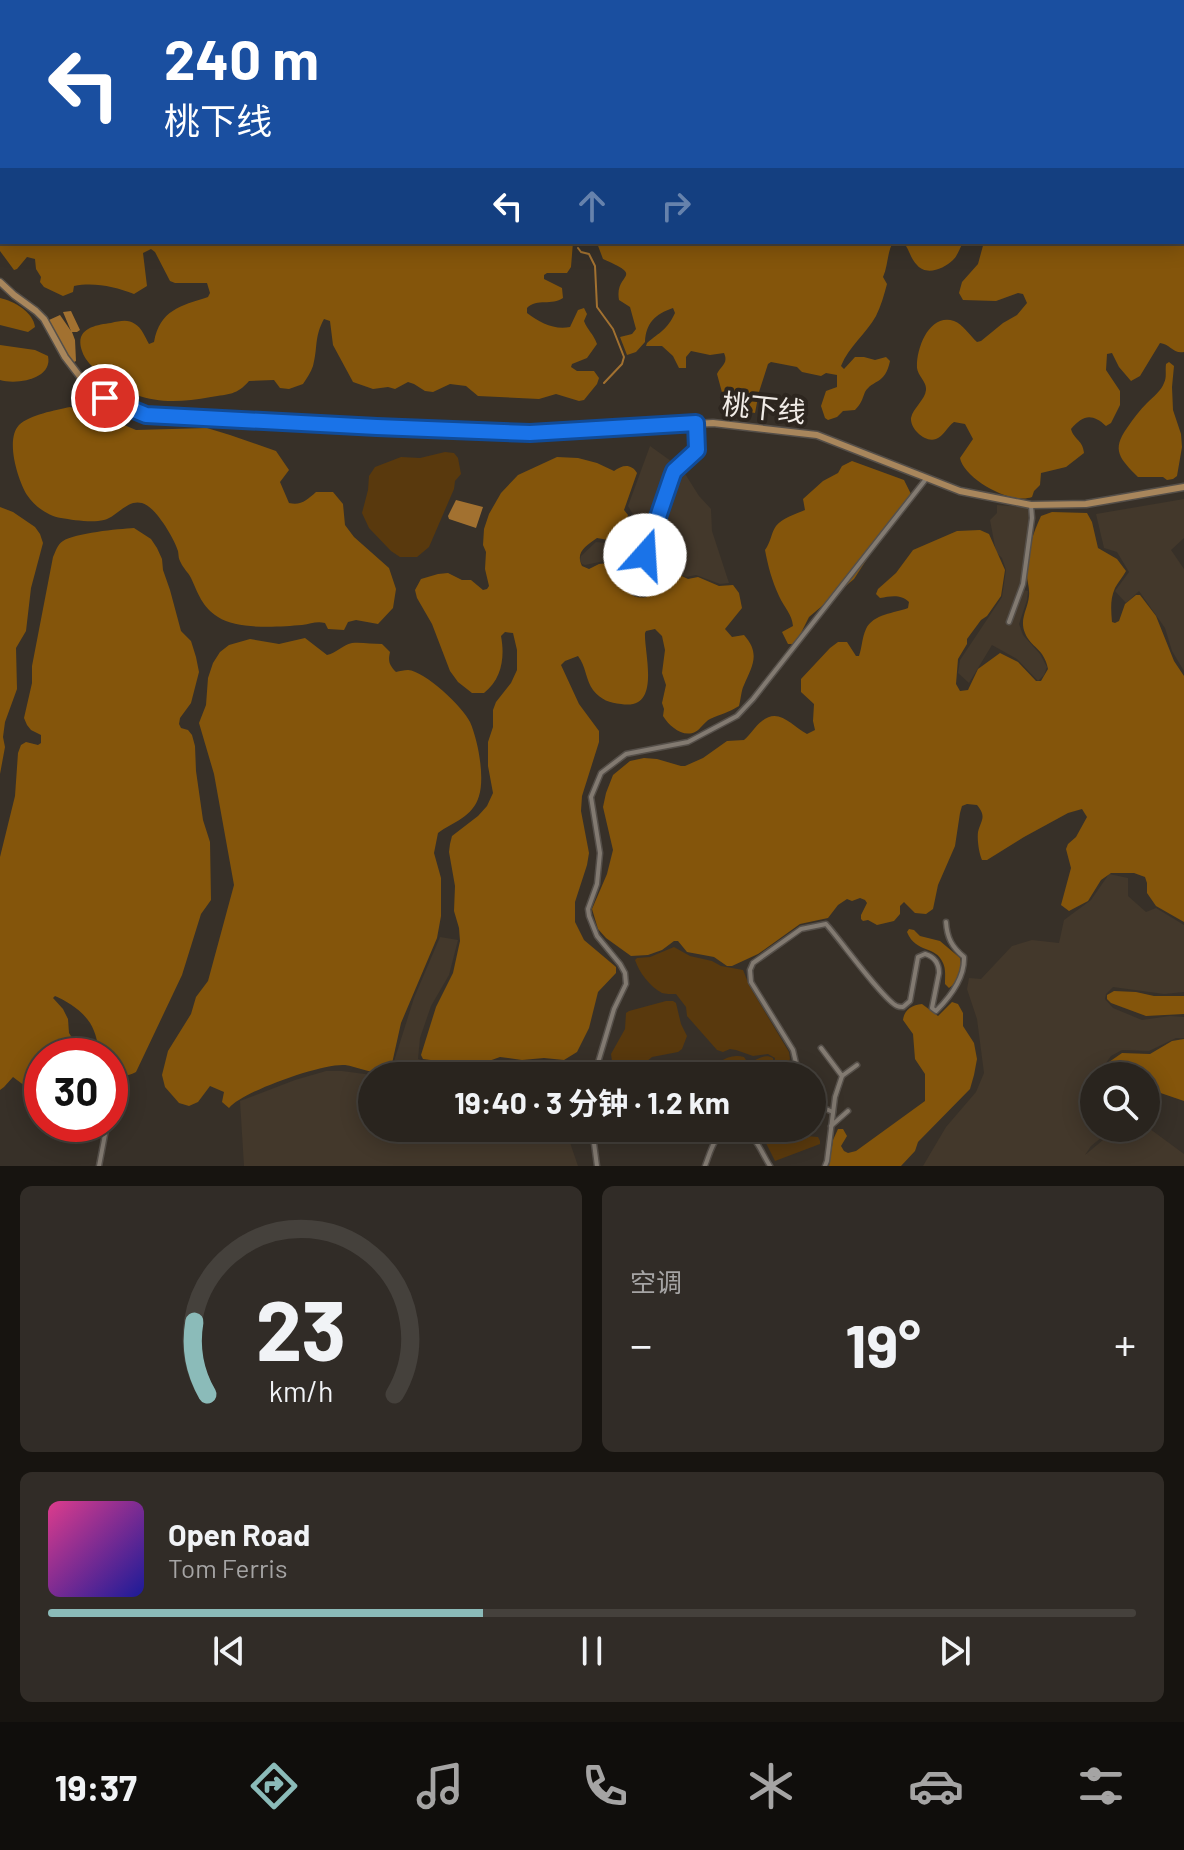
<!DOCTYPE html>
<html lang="zh">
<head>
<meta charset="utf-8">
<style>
  :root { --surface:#29241e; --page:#312c27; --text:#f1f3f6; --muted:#a5a4a4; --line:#45413c; --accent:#8bbbb9 }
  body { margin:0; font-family:Barlow,"Noto Sans SC",sans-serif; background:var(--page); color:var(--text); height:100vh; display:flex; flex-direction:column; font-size:30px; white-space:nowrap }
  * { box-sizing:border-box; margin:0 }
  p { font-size:26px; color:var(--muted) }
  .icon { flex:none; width:44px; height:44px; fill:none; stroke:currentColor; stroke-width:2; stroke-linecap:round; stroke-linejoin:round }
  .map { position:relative; height:1166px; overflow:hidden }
  .panel { display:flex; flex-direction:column; gap:20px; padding:20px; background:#171410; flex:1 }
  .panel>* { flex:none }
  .top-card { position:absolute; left:0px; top:0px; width:1184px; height:244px; box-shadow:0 4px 20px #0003,0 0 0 2px var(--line); background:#1a4fa0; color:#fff; overflow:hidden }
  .tools { position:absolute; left:1080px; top:1062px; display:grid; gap:16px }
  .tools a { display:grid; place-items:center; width:80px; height:80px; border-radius:50%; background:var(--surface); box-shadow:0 4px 20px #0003,0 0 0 2px var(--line); font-size:40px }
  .speed { position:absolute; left:24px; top:1038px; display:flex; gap:16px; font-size:40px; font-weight:700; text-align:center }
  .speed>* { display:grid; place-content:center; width:104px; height:104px; border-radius:50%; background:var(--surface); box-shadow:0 4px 20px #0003,0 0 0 2px var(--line); line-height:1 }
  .speed .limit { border:12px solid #d22; background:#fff; color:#111 }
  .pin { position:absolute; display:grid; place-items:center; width:68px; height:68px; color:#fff; margin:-34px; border:4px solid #fff; border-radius:50%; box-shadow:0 2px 8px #0007 }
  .me { position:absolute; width:88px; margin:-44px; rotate:19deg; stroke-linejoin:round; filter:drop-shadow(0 0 6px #0008) }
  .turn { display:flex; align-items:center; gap:28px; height:168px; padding:0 32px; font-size:36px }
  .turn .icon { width:104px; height:104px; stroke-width:2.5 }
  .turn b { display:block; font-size:56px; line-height:68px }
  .lanes { display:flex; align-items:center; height:76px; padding:0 32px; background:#0003; justify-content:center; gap:40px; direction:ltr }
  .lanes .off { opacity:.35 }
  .big { font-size:60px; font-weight:700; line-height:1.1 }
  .panel .tile { flex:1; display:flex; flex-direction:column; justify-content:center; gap:12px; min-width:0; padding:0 28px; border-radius:12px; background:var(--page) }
  .panel .dial { align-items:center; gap:0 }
  .dial svg { height:208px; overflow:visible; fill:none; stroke:var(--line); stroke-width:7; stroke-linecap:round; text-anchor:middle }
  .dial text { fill:var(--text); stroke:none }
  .song { display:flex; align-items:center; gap:24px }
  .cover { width:96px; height:96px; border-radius:12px; background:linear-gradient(135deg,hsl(330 70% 55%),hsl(240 70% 35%)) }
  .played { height:8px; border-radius:4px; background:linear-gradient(90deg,var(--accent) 40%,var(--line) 40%) }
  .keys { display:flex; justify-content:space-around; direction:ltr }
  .heat { display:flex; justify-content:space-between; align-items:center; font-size:44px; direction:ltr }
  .panel .tiles { flex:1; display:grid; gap:20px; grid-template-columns:1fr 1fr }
  .tile:last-child { grid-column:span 2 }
  .trip { position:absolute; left:358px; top:1062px; width:468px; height:80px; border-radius:40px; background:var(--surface); box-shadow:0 4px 20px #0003,0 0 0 2px var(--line); font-weight:700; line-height:80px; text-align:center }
  .dock { display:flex; height:128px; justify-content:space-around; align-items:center; background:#100e0c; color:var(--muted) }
  .dock .icon { width:56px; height:56px }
  .dock .selected { color:var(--accent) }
  .dock b { font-size:36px; color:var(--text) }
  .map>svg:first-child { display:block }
  .built { fill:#43382b }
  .green { fill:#59390d }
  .forest { fill:#84550b }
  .water { fill:#a27130 }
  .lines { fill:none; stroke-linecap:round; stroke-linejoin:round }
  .stream { stroke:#a27130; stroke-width:2 }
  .minor-casing { stroke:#554f49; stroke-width:7 }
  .major-casing { stroke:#554f49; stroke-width:9 }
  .minor { stroke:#827a71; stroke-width:4 }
  .major { stroke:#a8865c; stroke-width:6 }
  .route-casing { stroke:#114b97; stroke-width:20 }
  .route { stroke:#1a73e8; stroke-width:14 }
  .labels { text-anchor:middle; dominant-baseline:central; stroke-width:8; stroke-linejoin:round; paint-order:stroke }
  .street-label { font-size:28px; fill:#f1ece7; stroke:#2d261f }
</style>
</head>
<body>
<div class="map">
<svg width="1184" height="1166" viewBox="0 0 1184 1166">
  <rect width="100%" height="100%" fill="#373028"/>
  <g class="built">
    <path d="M650,446L682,469L699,496L711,509L712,531L729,583L720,584L696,575L686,577L680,574V572L654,562L644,586L640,589H632L623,576L624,571L609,560L585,565L582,564L580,560L581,556L596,542L617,544L624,541L634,516L628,506Z"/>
    <path d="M1184,499V538L1171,550L1184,569V671L1172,651L1165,628L1139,591L1126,603L1115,591L1129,572L1117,552L1104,548L1096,514Z"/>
    <path d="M997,505L1027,507L1029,513L1022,590L1028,591L1027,600L1019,624L1023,635L1040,654L1047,667L1044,675L1038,681L1017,659L992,645L969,683L958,673L960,660L1002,597L1006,570L1002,558L996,552L990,520L997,513Z"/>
    <path d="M1109,874L1128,878V896L1146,912L1156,908L1184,925V992L1164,994L1113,987L1106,994L1105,999L1113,1008L1142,1020L1170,1016L1184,1017V1038H1176L1149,1051L1122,1050L1111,1056L1106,1063L1107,1076H1094V1128H1113L1091,1146L1085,1155L1115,1130L1121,1128H1146V1126L1184,1154V1166H923L946,1127L976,1092L984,1073L977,1019L967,989L969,978L981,979L1012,946L1032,940L1059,943L1064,920L1091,900Z"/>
    <path d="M440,937L458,940L449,975L431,1006L420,1038L418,1059L450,1069L467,1071L502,1064L543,1066L548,1060L560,1063L558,1076H372V1128H565L578,1166H244L240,1101L295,1080L326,1071H342L372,1075L390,1074L414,998Z"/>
  </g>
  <g class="green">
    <path d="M445,452L454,453L458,458L461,474L455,481L454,489L429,547L417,557H400L391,551L369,528L362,513L368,490L369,476L375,467L401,457L420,458Z"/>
    <path d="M674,947L690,956L712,961L721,966L743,970L750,987L789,1052L790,1059L788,1063L779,1065L776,1076H771L773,1069L769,1076H702C714,1065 728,1052 744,1057L748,1063C757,1060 764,1053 773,1058L774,1065L775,1058L768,1054L753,1056L736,1050L730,1049L723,1052L717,1050L687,1016L686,1007L676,994C673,994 664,994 662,993C650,987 639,972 635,960L637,958L650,957Z"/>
    <path d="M666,1001H673L676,1003L681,1024L687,1036L682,1049L678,1052L652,1057L634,1072L633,1076H614L611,1054L625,1029L626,1013L629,1011Z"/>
    <path d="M771,1128H790L793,1135L818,1137L820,1141V1144L775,1161L764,1139Z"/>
  </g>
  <g class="forest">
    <path d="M0,0H1029L1028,2H2V36H0Z"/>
    <path d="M1048,0H1184V352C1173,354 1170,344 1160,343L1140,376L1131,381L1119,367L1112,353L1107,354L1106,370L1120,391V405L1111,423L1106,426C1092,413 1083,415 1071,429C1074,440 1083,440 1084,453L1066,467L1041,473L1040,485L1034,491L1032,497C1011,505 964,479 960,458L973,439L965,424L954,422C948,426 943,437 936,439C925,443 910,429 911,418C913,408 925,400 926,390C927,382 918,376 917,368C916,349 929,313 954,321C963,324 970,336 977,342L981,341L1003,323L1017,315L1027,303L1023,294L1018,293L996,301L963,300L959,293L962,282L978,264L984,242H1182V2H1047Z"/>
    <path d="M2,238V242H573L571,267L567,273H547L544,275V279L562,288L563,298C552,306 537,298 527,308V313C540,323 554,330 570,327L578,310L584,308L587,314L584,321C588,331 593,333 597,344L587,358L572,364L571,367L577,371H594L599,378L597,384L588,395L584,400L579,401L556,394L539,399L478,396L466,386L450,384L433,392L425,391L414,384L408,382L395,389L388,387L373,389L353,382L333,345L330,321L324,319C314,337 318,348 313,366C311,372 307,378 303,384L289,389L280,388L274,380L249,381C237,395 229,394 211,397C167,405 137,403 101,374C93,367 85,361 82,351C74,328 96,325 111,323C120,321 128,319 135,324C142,328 145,337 149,344L154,342C160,310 180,306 208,297L210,293L207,283H175L170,281L155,252L151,249L143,253L147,286L134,294C115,287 95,282 74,286L73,292L63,296L44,287L40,282L41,277L36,269L35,259L27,257L17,269L14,270L0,251V240Z"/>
    <path d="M893,242C887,253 888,266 883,277L887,284C884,295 881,306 876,316C866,334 849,346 841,366L844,369L855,357H864L875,360L886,357L890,361C885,385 873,379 865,392C862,400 861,404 855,410L843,411L837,417L828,420L825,418L821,406L826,391L837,387V375L826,373L821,376L802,372L797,367L771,362L768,364L759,392L755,413L726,407L717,374C720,366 729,364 724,353L710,355L691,351L686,357V368H679L673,356L662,346H646L647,343C660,332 667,330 675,313L673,308C655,314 646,323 645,342L636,352L627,355L620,337L632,334L636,329L630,307L619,300C614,272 647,278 603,259L597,243Z"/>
    <path d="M903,242H963C960,248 958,255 953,260C944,269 926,276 917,265C910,258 909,248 903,242Z"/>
    <path d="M0,298C14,301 33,312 35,327L28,332L0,325Z"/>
    <path d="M0,345L35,350L48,356C53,379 17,385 0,380Z"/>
    <path d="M1169,362L1174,366L1172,387L1173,410L1181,434L1182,447L1177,476L1173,479L1167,480L1163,477H1138C1120,459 1111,450 1127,428C1133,419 1140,410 1147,403C1153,397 1161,391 1164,383C1167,377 1165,371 1166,364Z"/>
    <path d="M70,407L93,412L136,430L207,428L230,435L276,451L289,470L280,482L289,503C301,506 307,500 316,492H333L343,504L345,525L354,537L389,568L396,589L393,608L378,624L356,620L348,622L344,630L328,629L325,623C316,621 311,624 302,625C278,627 238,630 218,617C202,607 198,593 191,578C188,572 183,568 181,563C178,557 179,557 178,551C174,538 155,506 142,503C127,499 117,517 104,520C92,523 73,520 61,518C48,516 34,506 27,495C18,480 5,440 19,425C29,415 56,410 70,407Z"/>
    <path d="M557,457L578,458L597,463L614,471C622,465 631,463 637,473L624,510L628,515L621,539L614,541L597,538C586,546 575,552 582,566L589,569L599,564L608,563C623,574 622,602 647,597L651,573L657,569H667L688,579L698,577L719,586L733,585L739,593L742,608L725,629L732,637L744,635C761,654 752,666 744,685C741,691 741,699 739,706C728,713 721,714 710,719C704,722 701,729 695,732C683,738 669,726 663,716L664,709L662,703L666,685L662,673L665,650L662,636L655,629L646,631L645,633C644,654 662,711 621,704C610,703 601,700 593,690C586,681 586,666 578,656L565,661L561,665L579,704L599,731V742L582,796L581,811L589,853L587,865L575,902V922L584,940L616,967V973L598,992L589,1028L577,1052L564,1060L544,1058L522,1060L500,1057L475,1066L423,1059L421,1055L436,1007L453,973L460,941L459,928L454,911L455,886L449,852L450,844L452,836L478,816L487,806L493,793L488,766V742L493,727V710L496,702L511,683L517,670V650L513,633L505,632L501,636C505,657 502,679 484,693H472L458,682L450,671L432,624L417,598L415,590L421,579L438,574L448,573L462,580H471L483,590L487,589L489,586L485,569L486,552L483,545L484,529L489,514L501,493L518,475Z"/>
    <path d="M852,461L904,480L911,494C905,516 887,532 870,546L867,559L854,579L809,617L801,633L793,644H788L782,632L793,626C792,614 784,607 779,596C772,581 768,566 765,550C771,542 771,533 776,526C782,518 796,514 805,510L803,499L823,481L838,473L842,466Z"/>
    <path d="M0,507L13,512L35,527L40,534L43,543L31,588L26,631L16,648L17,689L5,722L3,737L5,747L0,774Z"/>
    <path d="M1052,512L1087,513L1092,522L1098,548L1117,559L1126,571C1123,577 1118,582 1115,588C1110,599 1111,610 1112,622L1115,623L1119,621L1125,604L1136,595H1140L1156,616L1174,661L1184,676V922L1156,906L1147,893V883L1145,877L1134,873H1111L1101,880L1088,901L1069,911L1061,905L1071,868L1066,849L1068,844L1076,837L1087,817L1082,809L1068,813L1024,837L987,860H982C979,853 977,840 978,832C981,820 987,817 977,805L967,804L962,806L960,813L955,846L938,885L933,909L926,914L915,913L904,902L900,906V914L894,921L877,925L868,920L863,921L861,919V915L867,903L865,900L860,898L852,901L847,899L838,905L828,918L800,924L758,954L732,966H727L714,957L687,952L678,941H674L662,950L648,955L631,956L606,938L598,929L592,909L607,874L613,850L603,807L606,793L613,775L630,761L644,758L657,759L681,766H685L703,758L727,741L744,740C751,734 755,726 762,721C779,707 792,726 807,734L815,730L813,721L814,704L801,692V679L830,648L838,642H847L856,656H859C862,648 862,637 866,629C873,614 895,613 908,608L909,602C901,594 891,596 880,598L876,594L878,589L896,573L913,550L957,531L980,530L989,534L1005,570L1001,596L987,616L981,620L967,639V644L958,659L956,684L960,691L968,690L978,669L1000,653L1018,662L1036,681H1041L1048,669C1044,648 1031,648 1025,633C1019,619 1028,609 1029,596C1030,587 1026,579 1027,571C1027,552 1033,533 1041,516Z"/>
    <path d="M134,528L151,539L157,548L162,559L163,570L170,590L181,631L191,641L196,657L199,672L191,703L180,718L179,724L181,728L188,730L192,735L195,746L196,771L203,820L210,842L211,900L201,914L182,975L136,1072C125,1078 119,1076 110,1067V1056H102C97,1046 98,1041 94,1031C88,1014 69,1002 55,996L53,998L63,1009L68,1019L69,1033L84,1056H42V1095L25,1094V1086L13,1077L4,1087L0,1090V857L15,796L18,753L21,745L26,742L38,745L41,743V735L31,730L27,725L24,718L32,683V666L53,557C56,551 57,545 63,541C75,533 118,529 134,528Z"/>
    <path d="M305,638L327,655C337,653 342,645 352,643C361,642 372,644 382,644L390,652C388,661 389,665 396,672C400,671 404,670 408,670C425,671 463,707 470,722C478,740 485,777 479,796C473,817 453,822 438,833L434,853L441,878V916L437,938L401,1023L391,1068L388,1072C373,1075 359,1067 345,1065C323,1063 243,1091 229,1108L222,1102L224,1092L210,1086L198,1102L189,1106L179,1103L165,1087L162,1075L168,1051L191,1014L196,997L208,981L234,885L214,774L199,723L206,705L208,678L213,663L220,652L229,645L250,639L279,644Z"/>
    <path d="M909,929L914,930L920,936L940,941L960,958C963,969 958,982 949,988L945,984C945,977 946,969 943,963C936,945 916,954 907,932Z"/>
    <path d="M1114,991L1136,992L1154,996H1184V1014L1146,1016L1111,1003L1107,999V995Z"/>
    <path d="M952,1002L958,1004L963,1013V1026L974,1043L977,1059L974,1075L970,1089L918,1142L915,1151L901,1166H829L833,1140L838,1129H843L847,1136L841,1146L844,1151L848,1153L856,1151L925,1101V1074L915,1059L913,1034L903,1020C904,1010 912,1005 922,1004L938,1016Z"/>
    <path d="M1184,1039V1101L1146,1088V1076L1109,1075V1062L1122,1053L1150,1054L1172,1041Z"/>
  </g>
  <g class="water">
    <path d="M71,311L80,330L77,332H72L75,340L76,361L74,362L71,361L49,320L60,315L71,331L63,312Z"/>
    <path d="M456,500L483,507L476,528L449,519L448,516Z"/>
  </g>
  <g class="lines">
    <path class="stream" d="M578,248L581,252L589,254L595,266L597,307L613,329L624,357L622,364L604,383"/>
    <defs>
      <g id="minor">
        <path d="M0,230L2,229"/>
        <path d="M645,555L672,476L677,468L697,450L696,423"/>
        <path d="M1009,622L1023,584L1032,518L1031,505"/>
        <path d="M821,1048L842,1076L857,1065"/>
        <path d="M594,1076L614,1009L626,984L625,973L620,964L597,936L589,916L588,909L597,884L600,853L591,797L601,773L626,754L688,742L737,716L753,699L926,479"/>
        <path d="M799,1076L793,1050L751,982L750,970L753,963L801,929L826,924C839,938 884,1001 897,1006C899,1007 901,1007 903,1007L910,1001L918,957L925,954C935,957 939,963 939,973L932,1008L936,1011C950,997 965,978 964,957C952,947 947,938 946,922"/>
        <path d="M812,1098L826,1109L833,1112"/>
        <path d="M831,1126L848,1111"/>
        <path d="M592,1128L597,1166"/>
        <path d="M99,1166L107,1124"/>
        <path d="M705,1166C711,1151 715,1128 736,1130C742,1131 748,1134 753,1138C760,1146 764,1157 770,1166"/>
        <path d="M825,1166L827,1161L835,1097L842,1076"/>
      </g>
      <path id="major" d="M0,282L14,295L36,311L44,319L65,357L81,378L105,398L146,415L530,433L713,423L817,435L960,491L1031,505L1086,504L1184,487"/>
    </defs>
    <use href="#minor" class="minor-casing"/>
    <use href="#major" class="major-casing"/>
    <use href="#minor" class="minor"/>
    <use href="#major" class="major"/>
  </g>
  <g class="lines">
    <defs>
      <path id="route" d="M105,398L146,415L377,427L530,433L696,423L697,450L674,471L672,476L645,555"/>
    </defs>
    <use href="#route" class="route-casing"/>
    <use href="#route" class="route"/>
  </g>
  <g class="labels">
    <g class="street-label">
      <text transform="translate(764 407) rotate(6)">桃下线</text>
    </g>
  </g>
</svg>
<div class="tools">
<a><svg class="icon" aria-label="search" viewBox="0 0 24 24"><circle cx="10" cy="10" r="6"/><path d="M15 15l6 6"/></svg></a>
</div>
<div class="speed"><div class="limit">30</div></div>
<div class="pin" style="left:105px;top:398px;background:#d93025"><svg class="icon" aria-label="arrive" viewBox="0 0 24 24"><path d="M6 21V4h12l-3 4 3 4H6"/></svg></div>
<svg class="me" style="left:645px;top:555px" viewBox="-20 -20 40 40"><circle r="19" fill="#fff"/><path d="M0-13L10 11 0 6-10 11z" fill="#1a73e8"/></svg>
<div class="trip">19:40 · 3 分钟 · 1.2 km</div>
<div class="top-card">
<div class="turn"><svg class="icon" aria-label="left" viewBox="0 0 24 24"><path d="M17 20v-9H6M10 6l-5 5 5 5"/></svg><div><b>240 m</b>桃下线</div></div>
<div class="lanes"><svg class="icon" aria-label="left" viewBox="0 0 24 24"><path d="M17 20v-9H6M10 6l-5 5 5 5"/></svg><svg class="icon off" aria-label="ahead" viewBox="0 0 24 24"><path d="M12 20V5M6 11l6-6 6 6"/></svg><svg class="icon off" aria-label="right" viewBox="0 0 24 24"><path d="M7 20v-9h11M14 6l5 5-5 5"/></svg></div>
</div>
</div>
<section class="panel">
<div class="tiles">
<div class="tile dial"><svg viewBox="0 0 100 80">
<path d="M14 69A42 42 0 1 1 86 69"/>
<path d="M14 69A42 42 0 0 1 9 41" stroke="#8bbbb9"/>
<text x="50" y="56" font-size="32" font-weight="700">23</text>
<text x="50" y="72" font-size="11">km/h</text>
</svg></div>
<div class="tile"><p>空调</p>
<div class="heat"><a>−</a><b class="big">19°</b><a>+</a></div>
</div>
<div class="tile">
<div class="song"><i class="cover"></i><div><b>Open Road</b><p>Tom Ferris</p></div></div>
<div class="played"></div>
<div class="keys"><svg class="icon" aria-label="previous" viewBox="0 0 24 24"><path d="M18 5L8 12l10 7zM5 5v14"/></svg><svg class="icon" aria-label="pause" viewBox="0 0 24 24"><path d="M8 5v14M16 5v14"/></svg><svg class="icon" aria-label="next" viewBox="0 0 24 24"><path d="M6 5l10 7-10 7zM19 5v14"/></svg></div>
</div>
</div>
</section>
<nav class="dock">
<b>19:37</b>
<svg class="icon selected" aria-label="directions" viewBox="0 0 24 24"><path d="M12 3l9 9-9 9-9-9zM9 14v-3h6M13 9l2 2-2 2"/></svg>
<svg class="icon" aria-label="music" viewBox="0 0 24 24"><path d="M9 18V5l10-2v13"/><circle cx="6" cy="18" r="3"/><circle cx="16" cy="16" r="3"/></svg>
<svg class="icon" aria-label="phone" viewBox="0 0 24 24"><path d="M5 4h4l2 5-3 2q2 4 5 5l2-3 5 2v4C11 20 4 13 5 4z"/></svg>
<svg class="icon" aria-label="climate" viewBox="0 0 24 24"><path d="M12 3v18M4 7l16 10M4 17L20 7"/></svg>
<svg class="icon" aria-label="car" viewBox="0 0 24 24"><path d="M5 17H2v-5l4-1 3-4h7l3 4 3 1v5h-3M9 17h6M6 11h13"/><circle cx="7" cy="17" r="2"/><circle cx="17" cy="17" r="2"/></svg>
<svg class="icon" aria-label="filters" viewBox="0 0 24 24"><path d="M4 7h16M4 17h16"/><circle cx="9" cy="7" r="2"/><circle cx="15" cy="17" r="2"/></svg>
</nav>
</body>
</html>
